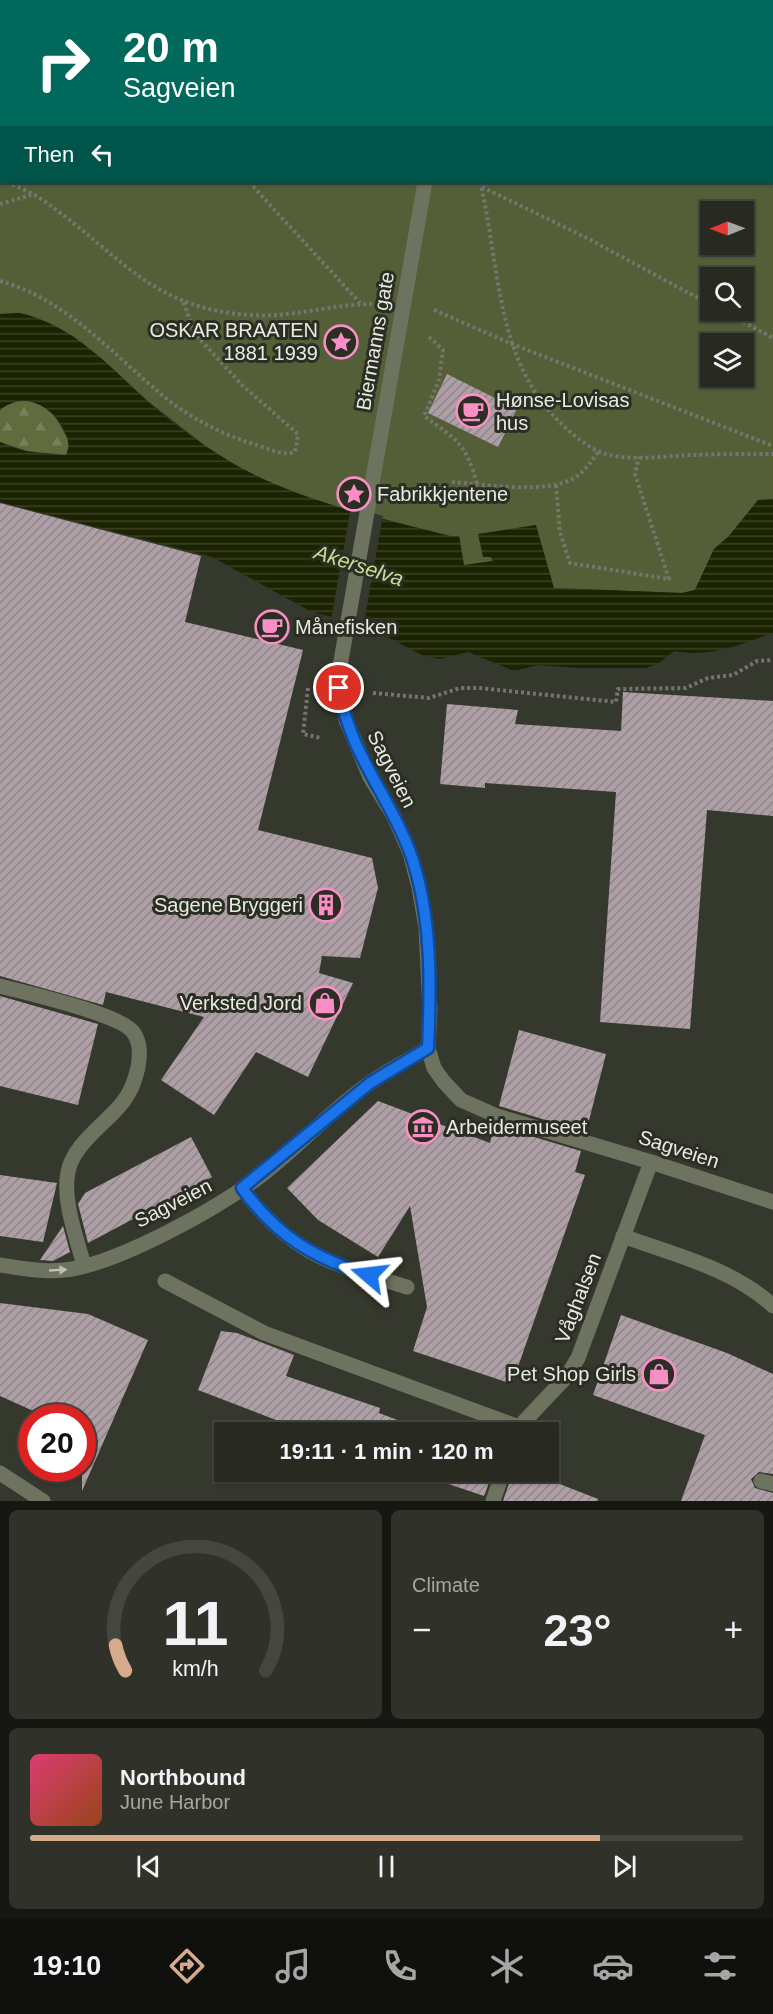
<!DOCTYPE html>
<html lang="en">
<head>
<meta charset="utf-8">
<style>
  :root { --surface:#282a22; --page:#30322a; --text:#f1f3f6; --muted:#a5a7a5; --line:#444640; --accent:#d6ab8b }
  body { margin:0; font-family:Arial,sans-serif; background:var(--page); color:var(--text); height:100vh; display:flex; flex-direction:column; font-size:22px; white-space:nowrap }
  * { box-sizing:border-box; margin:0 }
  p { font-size:20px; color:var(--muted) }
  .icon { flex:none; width:33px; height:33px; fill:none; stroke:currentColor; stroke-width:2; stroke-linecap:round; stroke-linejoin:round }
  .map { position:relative; height:1501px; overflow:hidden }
  .drawer { display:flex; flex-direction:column; gap:9px; padding:9px; background:#161713; flex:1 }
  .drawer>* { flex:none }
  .hud { position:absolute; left:0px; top:0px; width:774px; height:183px; box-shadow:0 2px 4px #0004,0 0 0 2px var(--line); background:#00695c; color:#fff; overflow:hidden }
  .needle { width:39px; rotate:269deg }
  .controls { position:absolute; left:700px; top:201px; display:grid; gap:12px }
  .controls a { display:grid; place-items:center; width:54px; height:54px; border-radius:0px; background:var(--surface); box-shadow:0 2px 4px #0004,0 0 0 2px var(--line); font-size:30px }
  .speed { position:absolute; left:18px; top:1404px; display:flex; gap:12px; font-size:30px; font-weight:700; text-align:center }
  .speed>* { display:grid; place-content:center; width:78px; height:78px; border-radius:50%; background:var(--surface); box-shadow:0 2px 4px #0004,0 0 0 2px var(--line); line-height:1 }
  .speed .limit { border:9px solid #d22; background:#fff; color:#111 }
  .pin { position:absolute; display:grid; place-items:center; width:51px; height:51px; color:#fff; margin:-26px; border:3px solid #fff; border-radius:50%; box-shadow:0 2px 6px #0007 }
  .me { position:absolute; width:66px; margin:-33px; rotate:287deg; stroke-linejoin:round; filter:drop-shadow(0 0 4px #0008) }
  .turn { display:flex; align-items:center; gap:21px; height:126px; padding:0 24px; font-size:27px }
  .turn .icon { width:78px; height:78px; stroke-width:2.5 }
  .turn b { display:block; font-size:42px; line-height:51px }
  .then { display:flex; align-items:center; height:57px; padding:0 24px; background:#0003; gap:12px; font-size:22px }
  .big { font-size:45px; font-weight:700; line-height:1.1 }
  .drawer .widget { flex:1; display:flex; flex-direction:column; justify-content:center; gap:9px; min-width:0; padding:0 21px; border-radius:9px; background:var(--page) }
  .drawer .dial { align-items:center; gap:0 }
  .dial svg { height:156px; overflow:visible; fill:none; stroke:var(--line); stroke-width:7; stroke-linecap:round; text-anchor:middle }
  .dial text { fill:var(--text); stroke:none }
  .song { display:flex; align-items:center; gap:18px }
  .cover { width:72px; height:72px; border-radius:9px; background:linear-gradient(135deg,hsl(340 70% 55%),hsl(20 70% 35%)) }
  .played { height:6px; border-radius:3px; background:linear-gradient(90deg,var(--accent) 80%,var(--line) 80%) }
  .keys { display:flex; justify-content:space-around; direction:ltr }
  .heat { display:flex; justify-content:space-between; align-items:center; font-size:33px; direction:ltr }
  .drawer .tiles { flex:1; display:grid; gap:9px; grid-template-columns:1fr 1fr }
  .widget:last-child { grid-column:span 2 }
  .trip { position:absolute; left:214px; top:1422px; width:345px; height:60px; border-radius:0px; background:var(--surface); box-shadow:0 2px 4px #0004,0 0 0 2px var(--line); font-weight:700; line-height:60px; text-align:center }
  .menu { display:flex; height:96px; justify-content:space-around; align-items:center; background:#10110e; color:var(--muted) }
  .menu .icon { width:42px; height:42px }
  .menu .active { color:var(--accent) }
  .menu b { font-size:27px; color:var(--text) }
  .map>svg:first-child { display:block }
  .built { fill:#3c412f }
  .green { fill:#545e37; fill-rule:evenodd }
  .forest { fill:url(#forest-firs) }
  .water { fill:url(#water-rules) }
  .pier { fill:#35382d }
  .building { fill:url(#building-hatch) }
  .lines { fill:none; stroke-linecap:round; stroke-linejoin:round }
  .path { stroke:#74766d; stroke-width:4; stroke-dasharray:3 3; stroke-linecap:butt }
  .minor { stroke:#6d735f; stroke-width:15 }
  .oneway { fill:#bdc0b5 }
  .route-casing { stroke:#114b97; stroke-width:15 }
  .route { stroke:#1a73e8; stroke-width:10 }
  .labels { text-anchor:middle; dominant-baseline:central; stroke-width:6; stroke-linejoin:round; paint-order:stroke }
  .poi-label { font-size:20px; fill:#e8eae3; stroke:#2b2e23; text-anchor:end }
  .street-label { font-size:20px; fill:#e8eae3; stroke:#2b2e23 }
  .water-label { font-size:21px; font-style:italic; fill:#cade93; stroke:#2b2e23 }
</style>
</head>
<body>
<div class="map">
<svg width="773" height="1501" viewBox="0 0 773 1501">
  <defs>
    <pattern id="forest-firs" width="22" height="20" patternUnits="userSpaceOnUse" patternTransform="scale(1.5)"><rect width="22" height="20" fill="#606c3e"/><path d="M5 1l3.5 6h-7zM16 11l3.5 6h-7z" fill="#77815a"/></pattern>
    <pattern id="water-rules" width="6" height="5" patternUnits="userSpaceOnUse" patternTransform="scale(1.5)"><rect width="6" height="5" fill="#1b2301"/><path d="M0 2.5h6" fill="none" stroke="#3c4326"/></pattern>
    <pattern id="building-hatch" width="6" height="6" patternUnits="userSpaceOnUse" patternTransform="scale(1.5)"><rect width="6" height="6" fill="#ae9ea5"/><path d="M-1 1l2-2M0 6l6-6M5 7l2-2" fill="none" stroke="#8f8488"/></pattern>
  </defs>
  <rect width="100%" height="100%" fill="#35382d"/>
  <path class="built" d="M186,0H460L188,2Z"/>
  <path class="green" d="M773,17V499L758,500L729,536L714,549L695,590L682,593L554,588L491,557L493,561L464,566L459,536H450L337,507L289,491L246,472L207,447L149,402L101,358L20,313L0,314V80L2,182H772ZM711,212H744V244H711ZM711,278H744V310H711ZM711,344H744V376H711Z"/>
  <path class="forest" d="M25,400C53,405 57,420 70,443L66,455L27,451L0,442V410L10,402Z"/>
  <path class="water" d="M20,313C73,325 108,365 146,400C165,417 187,433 207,447C279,497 367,515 450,536H459L464,565L493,561L491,557H483L478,534L536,525L554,588L682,593L695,590L714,549L729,536L758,500L773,499V633C739,645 711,658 674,651L659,663L646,668H577L538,665L514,671L468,652L440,659L424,656L368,627L310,611L212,557L0,502V442C20,452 44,455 66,455C79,436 38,379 0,410V314Z"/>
  <path class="pier" d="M351,507L383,516L363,628L331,620Z"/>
  <g class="building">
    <path d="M447,374L517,409L498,447L428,413Z"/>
    <path d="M0,503L201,556L185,622L303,650L258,830L372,858L378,888L360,958L322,956L319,973L353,983L308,1077L256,1052L214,1115L161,1080L204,1017L106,992L103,1005L0,976Z"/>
    <path d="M623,692L773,701V816L707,810L690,1029L600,1022L616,792L485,783V788L440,784L447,704L518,710L515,724L621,731Z"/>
    <path d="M0,996L98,1024L78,1105L0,1086Z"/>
    <path d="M519,1030L606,1054L586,1132L499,1106Z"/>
    <path d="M378,1101L490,1143L494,1125L581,1151L575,1172L585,1175L512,1384L413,1351L427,1307L410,1206L378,1257L318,1220L287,1188Z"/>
    <path d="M191,1137L212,1177L88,1243L78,1204L85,1193Z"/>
    <path d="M0,1175L57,1183L43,1242L0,1236Z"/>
    <path d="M63,1226L70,1252L53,1261L40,1260Z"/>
    <path d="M0,1303L88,1314L148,1340L82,1491V1418H49L0,1396Z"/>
    <path d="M621,1315L727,1353L773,1374V1474L759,1472L751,1479L755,1488L773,1493V1501H681L705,1435L593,1395Z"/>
    <path d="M221,1331L237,1333L294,1355L286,1376L380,1408L379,1413L429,1432H307L198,1390Z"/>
    <path d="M413,1472H493L484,1496Z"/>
    <path d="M513,1472H529L598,1499V1501H503Z"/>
  </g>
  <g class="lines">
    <g class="path">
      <path d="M0,178L2,179"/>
      <path d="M7,182C20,188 35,194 47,203C120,255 152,309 250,315C292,318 332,304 373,304"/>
      <path d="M249,182L360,303"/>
      <path d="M480,182C501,267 494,365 567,429C580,441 596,453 614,456C639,460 666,456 691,455C718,454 746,454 773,454"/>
      <path d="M482,187L587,238L711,305"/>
      <path d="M0,204L31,195"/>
      <path d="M0,281C67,299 114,356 167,399C195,421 226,436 260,446C272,450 283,456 295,452L298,434L242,385L195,334L183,301"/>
      <path d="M434,310L512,344L773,446"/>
      <path d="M722,310L773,338"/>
      <path d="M429,337L443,350L439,380L424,416C457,440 466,443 477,484"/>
      <path d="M452,482C485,484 544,495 574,478C585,472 591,461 599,451"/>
      <path d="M556,485L560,532L570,563L669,579L635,474L639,457"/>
      <path d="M308,688L303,734L321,738"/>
      <path d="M373,693L429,698L460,688H479L616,702L618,689L686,688L708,678L733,675L757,661L773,660"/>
    </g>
    <g class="minor">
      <path d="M60,0L62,2"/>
      <path d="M539,2L541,0"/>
      <path d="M425,182L339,672L346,720L370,777L394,817L410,853L419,887L426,928L430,1009L428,1048L434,1068L444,1082L461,1100L497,1116L651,1162L773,1202"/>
      <path d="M0,986C26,993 120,1014 133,1032C141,1043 140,1055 138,1067C134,1085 128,1098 115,1111C99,1128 72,1148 68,1172C62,1201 77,1238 84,1266"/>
      <path d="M242,1188C291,1255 333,1264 407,1287"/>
      <path d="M623,1236C674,1255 732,1268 773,1306"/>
      <path d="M0,1265C24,1269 48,1273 72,1269C124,1260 216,1209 259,1177C297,1148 330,1111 370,1083C388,1070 409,1060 428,1048"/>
      <path d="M165,1281L264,1333L519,1427"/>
      <path d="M517,1432L519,1427L567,1376L578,1358L651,1162"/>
      <path d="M0,1473L43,1501"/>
      <path d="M761,1481L773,1484"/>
      <path d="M493,1501L503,1472"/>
    </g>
  </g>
  <defs><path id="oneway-solid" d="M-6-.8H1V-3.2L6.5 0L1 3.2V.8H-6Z" transform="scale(1.5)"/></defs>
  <use class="oneway" href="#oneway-solid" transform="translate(58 1270) rotate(-3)"/>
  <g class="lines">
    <defs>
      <path id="route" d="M339,688C350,755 388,793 410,852C432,913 431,984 428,1048L370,1083L242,1188C277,1236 313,1258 369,1275"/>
    </defs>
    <use href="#route" class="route-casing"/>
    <use href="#route" class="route"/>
  </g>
  <defs>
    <symbol id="sight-ring" viewBox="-11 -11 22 22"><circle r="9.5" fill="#2b2e23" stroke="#fa8fc6" stroke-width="1.5"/><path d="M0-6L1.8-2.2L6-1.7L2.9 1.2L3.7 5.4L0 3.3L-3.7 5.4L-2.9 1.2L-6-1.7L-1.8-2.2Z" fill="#fa8fc6"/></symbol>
    <symbol id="cafe-ring" viewBox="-11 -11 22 22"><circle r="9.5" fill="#2b2e23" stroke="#fa8fc6" stroke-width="1.5"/><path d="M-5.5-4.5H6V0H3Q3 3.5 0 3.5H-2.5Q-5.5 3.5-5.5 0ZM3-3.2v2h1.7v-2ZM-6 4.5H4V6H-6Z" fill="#fa8fc6"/></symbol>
    <symbol id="building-ring" viewBox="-11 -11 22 22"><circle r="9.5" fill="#2b2e23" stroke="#fa8fc6" stroke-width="1.5"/><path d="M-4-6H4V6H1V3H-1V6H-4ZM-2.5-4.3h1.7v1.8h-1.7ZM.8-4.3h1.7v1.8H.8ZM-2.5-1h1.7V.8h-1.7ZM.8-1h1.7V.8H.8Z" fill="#fa8fc6"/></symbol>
    <symbol id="shop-ring" viewBox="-11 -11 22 22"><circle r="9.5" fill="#2b2e23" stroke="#fa8fc6" stroke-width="1.5"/><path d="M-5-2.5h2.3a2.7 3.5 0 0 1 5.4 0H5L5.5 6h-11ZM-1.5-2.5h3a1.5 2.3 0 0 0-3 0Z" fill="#fa8fc6"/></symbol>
    <symbol id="museum-ring" viewBox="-11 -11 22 22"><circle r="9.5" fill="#2b2e23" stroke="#fa8fc6" stroke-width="1.5"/><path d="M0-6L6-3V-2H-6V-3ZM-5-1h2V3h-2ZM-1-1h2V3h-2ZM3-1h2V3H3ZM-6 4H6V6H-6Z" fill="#fa8fc6"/></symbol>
  </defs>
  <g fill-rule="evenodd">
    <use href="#sight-ring" x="322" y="323" width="38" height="38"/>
    <use href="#cafe-ring" x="454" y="392" width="38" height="38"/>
    <use href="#sight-ring" x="335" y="475" width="38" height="38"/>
    <use href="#cafe-ring" x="253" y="608" width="38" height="38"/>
    <use href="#building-ring" x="307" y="886" width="38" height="38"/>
    <use href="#shop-ring" x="306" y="984" width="38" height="38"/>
    <use href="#museum-ring" x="404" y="1108" width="38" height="38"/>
    <use href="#shop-ring" x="640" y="1355" width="38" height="38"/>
  </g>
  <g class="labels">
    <g class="poi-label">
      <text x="318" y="330">OSKAR BRAATEN<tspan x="318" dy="23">1881 1939</tspan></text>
      <text x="496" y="400" text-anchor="start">Hønse-Lovisas<tspan x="496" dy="23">hus</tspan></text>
      <text x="377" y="494" text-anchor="start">Fabrikkjentene</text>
      <text x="295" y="627" text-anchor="start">Månefisken</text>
      <text x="303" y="905">Sagene Bryggeri</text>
      <text x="302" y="1003">Verksted Jord</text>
      <text x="446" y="1127" text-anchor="start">Arbeidermuseet</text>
      <text x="636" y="1374">Pet Shop Girls</text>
    </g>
    <g class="street-label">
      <text transform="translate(375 341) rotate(-80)">Biermanns gate</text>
      <text transform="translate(392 769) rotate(63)">Sagveien</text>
      <text transform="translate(679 1149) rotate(18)">Sagveien</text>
      <text transform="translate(173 1203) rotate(-27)">Sagveien</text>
      <text transform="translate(578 1298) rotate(-69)">Våghalsen</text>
    </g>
    <g class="water-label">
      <text transform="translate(359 565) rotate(18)">Akerselva</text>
    </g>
  </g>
</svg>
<div class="controls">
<a><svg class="needle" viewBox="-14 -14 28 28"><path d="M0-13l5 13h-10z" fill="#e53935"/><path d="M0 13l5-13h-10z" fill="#a5a7a5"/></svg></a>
<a><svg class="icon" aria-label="search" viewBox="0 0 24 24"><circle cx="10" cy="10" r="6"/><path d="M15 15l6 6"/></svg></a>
<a><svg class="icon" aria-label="layers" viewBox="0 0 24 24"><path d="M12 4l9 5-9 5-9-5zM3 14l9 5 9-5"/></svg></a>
</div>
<div class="speed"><div class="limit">20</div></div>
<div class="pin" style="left:339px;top:688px;background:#d93025"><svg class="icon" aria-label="arrive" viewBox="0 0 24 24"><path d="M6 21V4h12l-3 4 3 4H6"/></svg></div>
<svg class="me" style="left:369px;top:1275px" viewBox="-20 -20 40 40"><path d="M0-17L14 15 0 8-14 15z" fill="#1a73e8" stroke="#fff" stroke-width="4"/></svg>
<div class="trip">19:11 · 1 min · 120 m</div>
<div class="hud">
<div class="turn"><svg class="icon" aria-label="right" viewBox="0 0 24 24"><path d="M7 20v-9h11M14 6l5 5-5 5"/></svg><div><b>20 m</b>Sagveien</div></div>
<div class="then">Then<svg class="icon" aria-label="left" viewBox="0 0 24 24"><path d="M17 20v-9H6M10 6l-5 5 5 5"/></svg></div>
</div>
</div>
<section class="drawer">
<div class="tiles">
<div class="widget dial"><svg viewBox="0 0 100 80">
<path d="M14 69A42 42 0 1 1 86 69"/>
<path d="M14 69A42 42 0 0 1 9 56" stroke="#d6ab8b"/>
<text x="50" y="56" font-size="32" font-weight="700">11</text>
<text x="50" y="72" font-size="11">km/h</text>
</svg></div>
<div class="widget"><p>Climate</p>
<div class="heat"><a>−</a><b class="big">23°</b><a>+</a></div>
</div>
<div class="widget">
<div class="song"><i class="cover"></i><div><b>Northbound</b><p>June Harbor</p></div></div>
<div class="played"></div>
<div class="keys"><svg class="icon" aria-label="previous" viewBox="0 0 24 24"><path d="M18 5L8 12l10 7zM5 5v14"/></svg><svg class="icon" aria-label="pause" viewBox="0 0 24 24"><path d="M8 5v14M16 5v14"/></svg><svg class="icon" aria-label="next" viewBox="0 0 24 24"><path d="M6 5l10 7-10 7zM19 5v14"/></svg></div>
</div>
</div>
</section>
<nav class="menu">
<b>19:10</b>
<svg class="icon active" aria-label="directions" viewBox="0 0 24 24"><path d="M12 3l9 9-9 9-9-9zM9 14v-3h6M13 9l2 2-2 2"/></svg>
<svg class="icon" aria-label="music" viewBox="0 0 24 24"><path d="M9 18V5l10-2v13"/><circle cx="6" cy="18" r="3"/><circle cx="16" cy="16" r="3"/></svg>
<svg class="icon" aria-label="phone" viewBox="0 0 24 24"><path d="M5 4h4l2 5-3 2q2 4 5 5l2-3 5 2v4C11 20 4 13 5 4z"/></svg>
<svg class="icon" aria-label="climate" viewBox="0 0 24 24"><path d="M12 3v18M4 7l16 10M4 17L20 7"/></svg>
<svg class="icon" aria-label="car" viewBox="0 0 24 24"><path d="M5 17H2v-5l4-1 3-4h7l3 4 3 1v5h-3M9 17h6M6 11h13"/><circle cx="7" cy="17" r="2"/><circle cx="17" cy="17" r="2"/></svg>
<svg class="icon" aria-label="filters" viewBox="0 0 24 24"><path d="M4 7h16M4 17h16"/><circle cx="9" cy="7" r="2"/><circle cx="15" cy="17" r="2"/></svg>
</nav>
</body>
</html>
